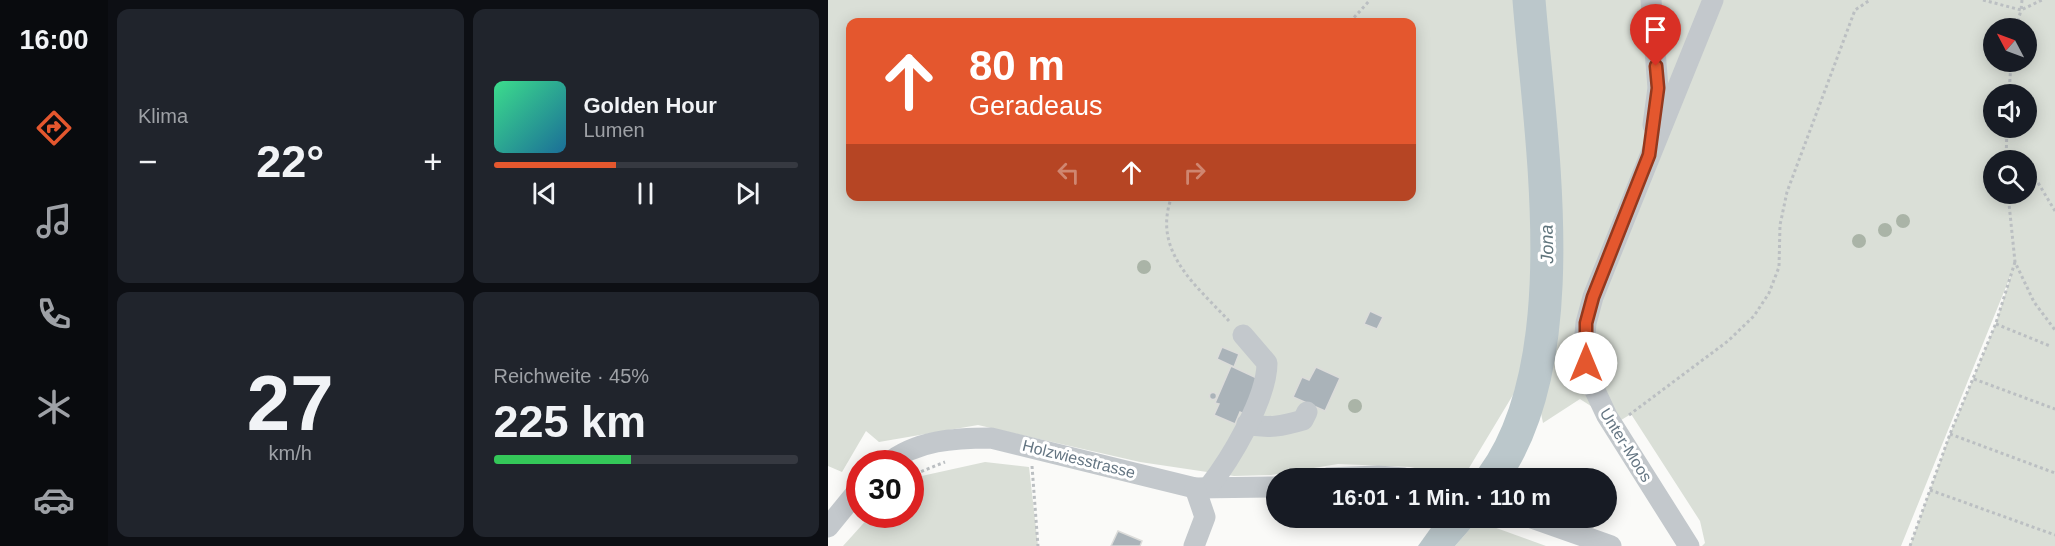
<!DOCTYPE html>
<html lang="de">
<head>
<meta charset="utf-8">
<style>
  :root { --surface:#171b24; --page:#20242c; --text:#f1f3f6; --muted:#9ea1a6; --line:#363941; --accent:#e4572e }
  body { margin:0; font-family:Arial,sans-serif; background:var(--page); color:var(--text); height:100vh; display:flex; flex-direction:column; font-size:22px; white-space:nowrap }
  * { box-sizing:border-box; margin:0 }
  p { font-size:20px; color:var(--muted) }
  .icon { flex:none; width:33px; height:33px; fill:none; stroke:currentColor; stroke-width:2; stroke-linecap:round; stroke-linejoin:round }
  .map { position:relative; flex:1; overflow:hidden }
  .panel { display:flex; flex-direction:column; gap:9px; padding:9px; background:#0d0f14; width:720px }
  .panel>* { flex:none }
  .guide { position:absolute; left:18px; top:18px; width:570px; height:183px; border-radius:12px; box-shadow:0 3px 15px #0003; background:#e4572e; color:#fff; overflow:hidden }
  .needle { width:39px; rotate:311deg }
  .buttons { position:absolute; left:1155px; top:18px; display:grid; gap:12px }
  .buttons a { display:grid; place-items:center; width:54px; height:54px; border-radius:50%; background:var(--surface); box-shadow:0 3px 15px #0003; font-size:30px }
  .speed { position:absolute; left:18px; top:450px; display:flex; gap:12px; font-size:30px; font-weight:700; text-align:center }
  .speed>* { display:grid; place-content:center; width:78px; height:78px; border-radius:50%; background:var(--surface); box-shadow:0 3px 15px #0003; line-height:1 }
  .speed .limit { border:9px solid #d22; background:#fff; color:#111 }
  .pin { position:absolute; display:grid; place-items:center; width:51px; height:51px; color:#fff; margin:-62px -26px; border-radius:50% 50% 50% 0; rotate:-45deg; box-shadow:0 0 6px #0007 }
  .pin .icon { rotate:45deg }
  .me { position:absolute; width:66px; margin:-33px; rotate:0deg; stroke-linejoin:round; filter:drop-shadow(0 0 4px #0008) }
  .turn { display:flex; align-items:center; gap:21px; height:126px; padding:0 24px; font-size:27px }
  .turn .icon { width:78px; height:78px; stroke-width:2.5 }
  .turn b { display:block; font-size:42px; line-height:51px }
  .lanes { display:flex; align-items:center; height:57px; padding:0 24px; background:#0003; justify-content:center; gap:30px; direction:ltr }
  .lanes .off { opacity:.35 }
  .big { font-size:45px; font-weight:700; line-height:1.1 }
  .panel .widget { flex:1; display:flex; flex-direction:column; justify-content:center; gap:9px; min-width:0; padding:0 21px; border-radius:12px; background:var(--page) }
  .panel .dial { align-items:center; gap:0 }
  .dial b { font-size:78px; line-height:1 }
  .song { display:flex; align-items:center; gap:18px }
  .cover { width:72px; height:72px; border-radius:9px; background:linear-gradient(135deg,hsl(150 70% 55%),hsl(200 70% 35%)) }
  .played { height:6px; border-radius:3px; background:linear-gradient(90deg,var(--accent) 40%,var(--line) 40%) }
  .keys { display:flex; justify-content:space-around; direction:ltr }
  .heat { display:flex; justify-content:space-between; align-items:center; font-size:33px; direction:ltr }
  .charge { height:9px; border-radius:4px; background:linear-gradient(90deg,#34c759 45%,var(--line) 0) }
  .panel .tiles { flex:1; display:grid; gap:9px; grid-template-columns:repeat(2,1fr) }
  .trip { position:absolute; left:438px; top:468px; width:351px; height:60px; border-radius:30px; background:var(--surface); box-shadow:0 3px 15px #0003; font-weight:700; line-height:60px; text-align:center }
  main { display:flex; flex:1; min-height:0 }
  .menu { display:flex; flex-direction:column; width:108px; justify-content:space-around; align-items:center; background:#090b0e; color:var(--muted) }
  .menu .icon { width:42px; height:42px }
  .menu .on { color:var(--accent) }
  .menu b { font-size:27px; color:var(--text) }
  .map>svg:first-child { display:block }
  .green { fill:#dadfd7; fill-rule:evenodd }
  .water { fill:#bbc7cb }
  .lines { fill:none; stroke-linecap:round; stroke-linejoin:round }
  .river { stroke:#bbc7cb; stroke-width:33 }
  .building { fill:#aab3b9; stroke:#dcdcda; stroke-width:1.5 }
  .path { stroke:#bbbfc2; stroke-width:3; stroke-dasharray:3 3; stroke-linecap:butt }
  .minor { stroke:#c3c8cc; stroke-width:21 }
  .tree { fill:#aab4a7 }
  .route-casing { stroke:#94391e; stroke-width:15 }
  .route { stroke:#e4572e; stroke-width:10 }
  .labels { text-anchor:middle; dominant-baseline:central; stroke-width:6; stroke-linejoin:round; paint-order:stroke }
  .street-label { font-size:16px; fill:#657683; stroke:#fff }
  .water-label { font-size:18px; font-style:italic; fill:#60757c; stroke:#fff }
</style>
</head>
<body>
<main>
<nav class="menu">
<b>16:00</b>
<svg class="icon on" aria-label="directions" viewBox="0 0 24 24"><path d="M12 3l9 9-9 9-9-9zM9 14v-3h6M13 9l2 2-2 2"/></svg>
<svg class="icon" aria-label="music" viewBox="0 0 24 24"><path d="M9 18V5l10-2v13"/><circle cx="6" cy="18" r="3"/><circle cx="16" cy="16" r="3"/></svg>
<svg class="icon" aria-label="phone" viewBox="0 0 24 24"><path d="M5 4h4l2 5-3 2q2 4 5 5l2-3 5 2v4C11 20 4 13 5 4z"/></svg>
<svg class="icon" aria-label="climate" viewBox="0 0 24 24"><path d="M12 3v18M4 7l16 10M4 17L20 7"/></svg>
<svg class="icon" aria-label="car" viewBox="0 0 24 24"><path d="M5 17H2v-5l4-1 3-4h7l3 4 3 1v5h-3M9 17h6M6 11h13"/><circle cx="7" cy="17" r="2"/><circle cx="17" cy="17" r="2"/></svg>
</nav>
<section class="panel">
<div class="tiles">
<div class="widget"><p>Klima</p>
<div class="heat"><a>−</a><b class="big">22°</b><a>+</a></div>
</div>
<div class="widget">
<div class="song"><i class="cover"></i><div><b>Golden Hour</b><p>Lumen</p></div></div>
<div class="played"></div>
<div class="keys"><svg class="icon" aria-label="previous" viewBox="0 0 24 24"><path d="M18 5L8 12l10 7zM5 5v14"/></svg><svg class="icon" aria-label="pause" viewBox="0 0 24 24"><path d="M8 5v14M16 5v14"/></svg><svg class="icon" aria-label="next" viewBox="0 0 24 24"><path d="M6 5l10 7-10 7zM19 5v14"/></svg></div>
</div>
<div class="widget dial"><b>27</b><p>km/h</p></div>
<div class="widget"><p>Reichweite · 45%</p><b class="big">225 km</b><div class="charge"></div></div>
</div>
</section>
<div class="map">
<svg width="1227" height="546" viewBox="0 0 1227 546">
  <rect width="100%" height="100%" fill="#fafaf8"/>
  <g class="green">
    <path d="M0,0H1227V546H1082L1122,434L1168,323L1184,272L1073,546H874L877,543L872,521L803,414L785,425L778,416L752,399L715,423L703,365L635,478L582,467L510,464L443,475L406,476L312,462L150,425L51,442L38,431L14,472L0,466ZM22,22H584V196H22ZM1166,28H1198V62H1166ZM1166,94H1198V128H1166ZM1166,160H1198V194H1166Z"/>
    <path d="M157,462L201,467L210,546H15L43,515L82,514L83,482L89,477Z"/>
    <path d="M649,521L718,546H627Z"/>
  </g>
  <path class="water" d="M610,518L649,521L627,546H590Z"/>
  <g class="lines">
    <path class="river" d="M664,478C750,360 712,138 701,0"/>
  </g>
  <g class="building">
    <path d="M542,311L555,317L549,329L536,324Z"/>
    <path d="M394,347L411,354L406,367L389,359Z"/>
    <path d="M403,366L433,380L418,415L412,412L407,424L386,415L391,404L387,403Z"/>
    <path d="M488,367L512,378L497,411L465,397L474,377L481,380Z"/>
    <circle cx="385" cy="396" r="3.5"/>
    <path d="M290,531L314,541L312,546H283Z"/>
  </g>
  <g class="lines">
    <g class="path">
      <path d="M1155,0L1193,10L1188,28"/>
      <path d="M1194,0L1193,10L1214,0"/>
      <path d="M522,22L542,0"/>
      <path d="M1181,94L1183,62"/>
      <path d="M1178,160L1179,128"/>
      <path d="M1198,170L1206,176L1227,211"/>
      <path d="M1180,194L1187,262L1206,302L1227,330"/>
      <path d="M344,196C323,251 368,285 401,321"/>
      <path d="M1168,324L1222,346"/>
      <path d="M1146,379L1227,409"/>
      <path d="M801,415L900,341L926,316L941,293L951,267L952,225L959,192L1027,10L1042,0"/>
      <path d="M1122,434L1227,473"/>
      <path d="M204,466L210,546"/>
      <path d="M82,476L117,462"/>
      <path d="M1102,490L1227,535"/>
      <path d="M667,518L685,524"/>
      <path d="M1082,546L1122,434L1168,323L1187,262"/>
    </g>
    <g class="minor">
      <path d="M823,0L830,88L825,125"/>
      <path d="M419,424C440,429 455,426 475,420L479,412"/>
      <path d="M59,464C88,440 127,438 163,438L367,488L448,487"/>
      <path d="M499,478L550,476L576,478"/>
      <path d="M380,488C402,460 439,399 439,363L415,335"/>
      <path d="M704,518L783,546"/>
      <path d="M0,527L32,488"/>
      <path d="M366,546L377,517L367,488"/>
      <path d="M861,546L779,416L762,380L756,345L758,323L765,297L885,0"/>
    </g>
  </g>
  <g class="tree">
    <circle cx="1075" cy="221" r="7"/>
    <circle cx="1057" cy="230" r="7"/>
    <circle cx="1031" cy="241" r="7"/>
    <circle cx="316" cy="267" r="7"/>
    <circle cx="527" cy="406" r="7"/>
  </g>
  <g class="lines">
    <defs>
      <path id="route" d="M758,363V323L765,297L821,155L830,88L828,66"/>
    </defs>
    <use href="#route" class="route-casing"/>
    <use href="#route" class="route"/>
  </g>
  <g class="labels">
    <g class="street-label">
      <text transform="translate(798 445) rotate(58)">Unter-Moos</text>
      <text transform="translate(251 459) rotate(14)">Holzwiesstrasse</text>
    </g>
    <g class="water-label">
      <text transform="translate(719 244) rotate(-91)">Jona</text>
    </g>
  </g>
</svg>
<div class="buttons">
<a><svg class="needle" viewBox="-14 -14 28 28"><path d="M0-13l5 13h-10z" fill="#e53935"/><path d="M0 13l5-13h-10z" fill="#9ea1a6"/></svg></a>
<a><svg class="icon" aria-label="sound" viewBox="0 0 24 24"><path d="M4 9h4l5-4v14l-5-4H4zM17 9q2 3 0 6"/></svg></a>
<a><svg class="icon" aria-label="search" viewBox="0 0 24 24"><circle cx="10" cy="10" r="6"/><path d="M15 15l6 6"/></svg></a>
</div>
<div class="speed"><div class="limit">30</div></div>
<div class="pin" style="left:828px;top:66px;background:#d93025"><svg class="icon" aria-label="arrive" viewBox="0 0 24 24"><path d="M6 21V4h12l-3 4 3 4H6"/></svg></div>
<svg class="me" style="left:758px;top:363px" viewBox="-20 -20 40 40"><circle r="19" fill="#fff"/><path d="M0-13L10 11 0 6-10 11z" fill="#e4572e"/></svg>
<div class="trip">16:01 · 1 Min. · 110 m</div>
<div class="guide">
<div class="turn"><svg class="icon" aria-label="ahead" viewBox="0 0 24 24"><path d="M12 20V5M6 11l6-6 6 6"/></svg><div><b>80 m</b>Geradeaus</div></div>
<div class="lanes"><svg class="icon off" aria-label="left" viewBox="0 0 24 24"><path d="M17 20v-9H6M10 6l-5 5 5 5"/></svg><svg class="icon" aria-label="ahead" viewBox="0 0 24 24"><path d="M12 20V5M6 11l6-6 6 6"/></svg><svg class="icon off" aria-label="right" viewBox="0 0 24 24"><path d="M7 20v-9h11M14 6l5 5-5 5"/></svg></div>
</div>
</div>
</main>
</body>
</html>
